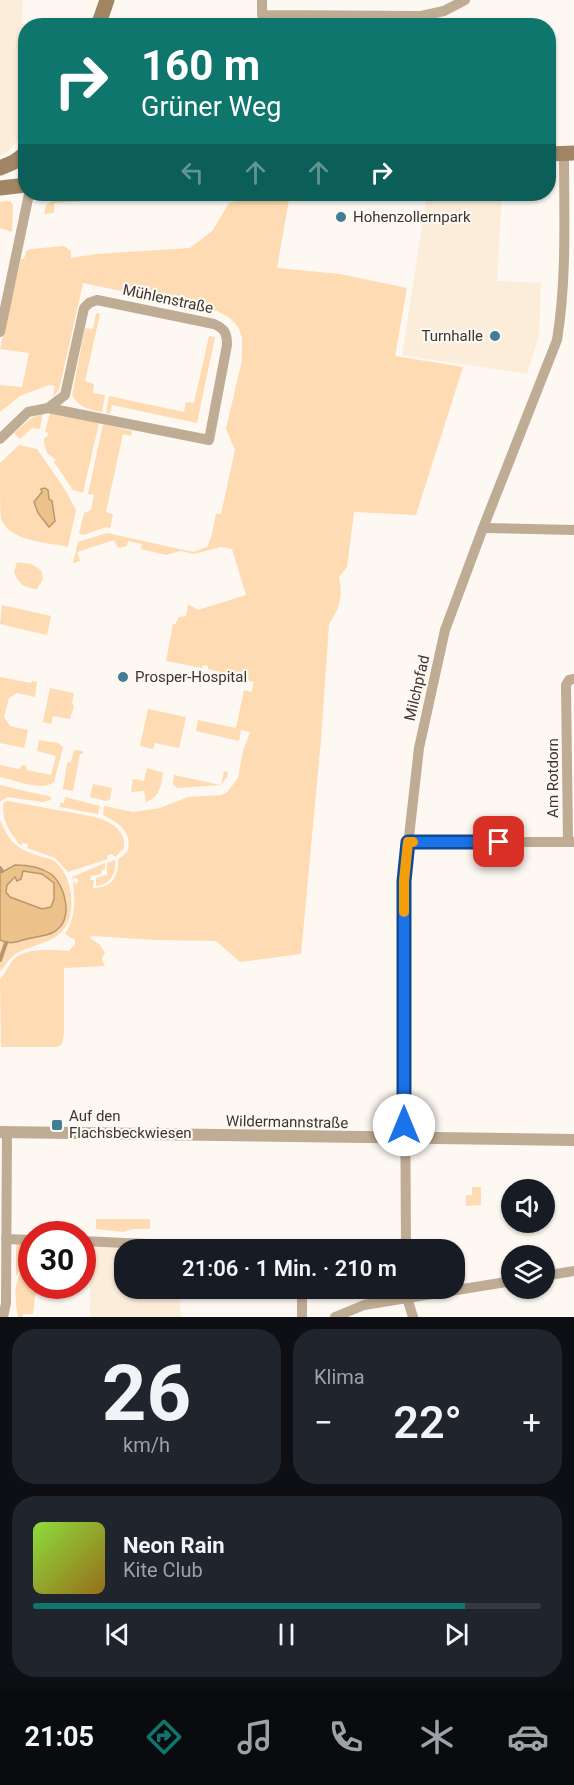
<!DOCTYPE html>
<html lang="de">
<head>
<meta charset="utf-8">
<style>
  :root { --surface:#171b24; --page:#20242c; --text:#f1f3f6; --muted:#9ea1a6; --line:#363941; --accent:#0f766e }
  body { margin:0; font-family:Roboto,sans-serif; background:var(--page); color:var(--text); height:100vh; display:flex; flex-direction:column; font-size:22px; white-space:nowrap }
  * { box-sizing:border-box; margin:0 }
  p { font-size:20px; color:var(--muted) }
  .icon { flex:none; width:33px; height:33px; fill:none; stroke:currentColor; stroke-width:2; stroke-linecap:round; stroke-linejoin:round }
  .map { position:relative; height:1317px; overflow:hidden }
  .details { display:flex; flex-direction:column; gap:12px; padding:12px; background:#0d0f14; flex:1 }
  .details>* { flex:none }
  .guide { position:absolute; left:18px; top:18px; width:538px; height:183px; border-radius:24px; box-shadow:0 2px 4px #0004; background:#0f766e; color:#fff; overflow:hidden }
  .controls { position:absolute; left:501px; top:1179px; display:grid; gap:12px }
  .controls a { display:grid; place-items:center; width:54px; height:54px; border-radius:50%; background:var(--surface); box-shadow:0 2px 4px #0004; font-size:30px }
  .speed { position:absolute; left:18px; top:1221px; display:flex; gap:12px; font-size:30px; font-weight:700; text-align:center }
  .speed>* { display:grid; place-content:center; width:78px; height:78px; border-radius:50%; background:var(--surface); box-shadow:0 2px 4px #0004; line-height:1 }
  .speed .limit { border:9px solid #d22; background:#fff; color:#111 }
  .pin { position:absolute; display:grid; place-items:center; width:51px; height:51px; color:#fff; margin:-26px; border-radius:12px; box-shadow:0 3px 9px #0006 }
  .me { position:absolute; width:66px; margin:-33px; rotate:0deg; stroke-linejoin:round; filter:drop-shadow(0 0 4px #0008) }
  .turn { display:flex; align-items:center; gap:21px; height:126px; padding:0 24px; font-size:27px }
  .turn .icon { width:78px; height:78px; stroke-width:2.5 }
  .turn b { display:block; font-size:42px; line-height:51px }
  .lanes { display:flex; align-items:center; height:57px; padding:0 24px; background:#0003; justify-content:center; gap:30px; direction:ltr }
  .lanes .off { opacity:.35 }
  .big { font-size:45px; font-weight:600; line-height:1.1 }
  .details .tile { flex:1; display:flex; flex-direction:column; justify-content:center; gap:9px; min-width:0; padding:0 21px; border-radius:24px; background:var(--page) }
  .details .dial { align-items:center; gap:0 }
  .dial b { font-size:78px; line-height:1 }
  .song { display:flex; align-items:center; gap:18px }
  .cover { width:72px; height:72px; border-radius:9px; background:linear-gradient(135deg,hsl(90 70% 55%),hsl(40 70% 35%)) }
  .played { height:6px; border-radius:3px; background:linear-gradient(90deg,var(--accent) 85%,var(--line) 85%) }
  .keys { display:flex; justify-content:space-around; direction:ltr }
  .heat { display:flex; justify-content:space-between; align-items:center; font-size:33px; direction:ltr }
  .details .tiles { flex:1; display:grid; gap:12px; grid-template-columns:1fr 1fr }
  .tile:last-child { grid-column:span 2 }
  .trip { position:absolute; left:114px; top:1239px; width:351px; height:60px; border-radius:24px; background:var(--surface); box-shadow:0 2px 4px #0004; font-weight:600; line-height:60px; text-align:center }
  .menu { display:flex; height:96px; justify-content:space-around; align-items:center; background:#090b0e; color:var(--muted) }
  .menu .icon { width:42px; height:42px }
  .menu .active { color:var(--accent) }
  .menu b { font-size:27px; color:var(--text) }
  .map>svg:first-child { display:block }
  .built { fill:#fceddb }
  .green { fill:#fedbb2 }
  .water { fill:#edc18a; stroke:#b8976f; stroke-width:1.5; fill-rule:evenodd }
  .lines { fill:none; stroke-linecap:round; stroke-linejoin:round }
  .stream { stroke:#b8976f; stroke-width:4 }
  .minor { stroke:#bfac95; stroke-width:10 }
  .tertiary { stroke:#bfac95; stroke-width:12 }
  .secondary { stroke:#a28664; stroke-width:15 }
  .route-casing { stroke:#114b97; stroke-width:15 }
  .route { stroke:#1a73e8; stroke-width:10 }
  .slow { stroke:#f59e0b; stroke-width:10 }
  .poi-dot { fill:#3f7e93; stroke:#fdf8f1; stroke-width:2 }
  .labels { text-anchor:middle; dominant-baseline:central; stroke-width:4.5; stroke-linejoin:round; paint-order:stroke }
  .poi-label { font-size:15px; fill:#3b362f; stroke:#fdf8f1; text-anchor:start }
  .street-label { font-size:15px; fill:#3b362f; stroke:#fdf8f1 }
</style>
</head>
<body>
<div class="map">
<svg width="574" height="1317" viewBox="0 0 574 1317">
  <rect width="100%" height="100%" fill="#fdf8f1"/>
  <g class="built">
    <path d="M0,0H23L21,23L26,25L25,133L9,150L0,156Z"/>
    <path d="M427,194H502L497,281L541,283L539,336L527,374L402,355Z"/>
    <path d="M91,1247L157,1249L124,1250V1288L180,1289L181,1317H90Z"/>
  </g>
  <g class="green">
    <path d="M64,194H82V201L54,203V213L44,214L46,205Z"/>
    <path d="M86,194L138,196V197L87,201Z"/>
    <path d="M244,194H290L277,268L340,274L407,288L395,356L463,367L416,515L354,512L347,567L339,577C343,596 340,608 329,624L321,740L301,954L240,962L216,941L156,940L92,936L90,938L99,944L105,952L102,959L105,966L64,968V1033L62,1044L57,1047H1L0,979C6,973 8,966 13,960C24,947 54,950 69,951L75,944V940L65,934C76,918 75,900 73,881L76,884L79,881L75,877L73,880L72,877L105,863V869L102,870L101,874L91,876L90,880H94L93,888C111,888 119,877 118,860L127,852C134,833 118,822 103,815L104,806L133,812L160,808L188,797L222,795L228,791L238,778L243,751L250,732L241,730L239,741L196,731L198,720L236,728L244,690L251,692L254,682L246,680V678L208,669V666L203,665L202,668L166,661L173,624H175L179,617L186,616L188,604L198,610L246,595L232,549L221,547L194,554L181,551L166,555L141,549L142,544L128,541L127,546L118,548L114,540L77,552L80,561L73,563L78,542L107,533L193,552L207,547L211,538L216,514H221L235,450L226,429L242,360V337L238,327L230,318L217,311L83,283L59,390L53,397L55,386L49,385L20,396L0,412V385L22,387L29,353L0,349L21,259H24L26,251L31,249L64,246L71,251V258L96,254L190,248L213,230L229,203L239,201Z"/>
    <path d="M6,201H10L13,205L12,232L0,228V202Z"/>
    <path d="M96,313L100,314L85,381L94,384L93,393L105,395L102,412C88,409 79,408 72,395L85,328L93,329Z"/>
    <path d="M209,336L215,337L197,423L112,405L110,414L106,413L109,396L184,412L186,402L194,403Z"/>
    <path d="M43,413L40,429L32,428L20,439L14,433L30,419Z"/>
    <path d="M50,413L99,423L83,493L73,490L54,462L56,460L47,453L44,443V438L47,437L48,433L45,432Z"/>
    <path d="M103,424L132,431L131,436L123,434L106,512L113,514L110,528L106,527L84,535L79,534L84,513L91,510L94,495L88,494Z"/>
    <path d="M19,445L37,449L64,488L76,510L68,547C47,542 11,542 1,519C0,512 0,474 0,463Z"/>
    <path d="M17,562L31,564L41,570L43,579L37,589C24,588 19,584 14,572Z"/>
    <path d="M2,605L51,616L47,635L0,624Z"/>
    <path d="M0,677L31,683L32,681L37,682L35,697L17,693L9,698L4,717L10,726L28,730L24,748L0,743Z"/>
    <path d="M50,688L74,693L72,703L74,706L70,719L53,716L51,724L43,722Z"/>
    <path d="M148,709L186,717L179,748L155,743L153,749L140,746Z"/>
    <path d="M39,740L58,743L63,747L54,782C42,792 15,780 0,777V765L19,769L22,765L26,766L27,770L51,775L56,756L37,751Z"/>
    <path d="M74,750L83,751V754H80L73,791L63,789L67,763L71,762Z"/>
    <path d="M147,768L163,773C161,786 160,797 146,802L144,791L131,792L133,779L144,781Z"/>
    <path d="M224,771L228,772L227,777L221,785L177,788L173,784L174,775L221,785Z"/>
    <path d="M93,784L112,788L110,799L106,801L90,797Z"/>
    <path d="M0,785L51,797V800L43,802L7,797L0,802Z"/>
    <path d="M65,797L100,806L98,814L60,807V803H64Z"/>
    <path d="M8,801L95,817C110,822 126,829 124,848L115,857L112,854L107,856L108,859L68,872L55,858L27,848L28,844L22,843L21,846C11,834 0,819 4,802Z"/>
    <path d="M0,820C9,842 17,849 39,856C43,858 49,858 53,860C74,874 79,920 58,935C46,945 22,947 12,957C7,961 5,967 0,971V940C10,946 20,941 31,938C38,936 48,936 54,933C73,922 65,893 55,878C48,868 24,862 12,866C8,867 4,870 0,873Z"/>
    <path d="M115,860C116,874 111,884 96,886V878L107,875V863Z"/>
    <path d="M23,871L42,874L54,883V899L51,907L43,909L10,897C4,888 6,882 15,877L17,881L21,879Z"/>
    <path d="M472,1187H481V1205L466,1206V1195H472Z"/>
    <path d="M96,1219H150V1229H133L123,1232L96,1229Z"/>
    <path d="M16,1244H31V1254L16,1276Z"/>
    <path d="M31,1258L32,1286H38V1295H35L33,1314H23V1317H18C14,1292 13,1278 31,1258Z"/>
  </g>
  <g class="water">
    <path d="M45,488L48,490L49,499L52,501L55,521L49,527L38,513L34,502L42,492L41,489Z"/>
    <path d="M15,865C27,865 41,867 51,874C66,886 74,920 54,932C47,936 35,937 27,939C17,942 10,945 0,940V873ZM23,871L42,874L54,883V899L51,907L42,909L10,897L6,892L7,885L15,877L17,881L21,879Z"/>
  </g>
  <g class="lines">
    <g class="stream">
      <path d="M0,868L2,871"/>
      <path d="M0,960L6,943"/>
    </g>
    <g class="minor">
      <path d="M262,0V15L421,16L444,11L465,0"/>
      <path d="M0,332L29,194"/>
      <path d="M0,439L28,412L48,408L209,440L227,345C227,333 225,329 214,324L97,300L89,303L84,308L65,395L48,408"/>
      <path d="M483,528L574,530"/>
      <path d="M408,842H574"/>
      <path d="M568,842L566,685L569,680L574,679"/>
      <path d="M6,1239L32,1240"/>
      <path d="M82,1241L146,1244L182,1249L303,1250"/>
      <path d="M406,1250L404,881L419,748L445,630L483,528L557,340C567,279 564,215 564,153"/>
      <path d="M544,1276L574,1271"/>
      <path d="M407,1288V1298L413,1317"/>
      <path d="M3,1317L6,1303L7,1132"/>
      <path d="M302,1317V1288"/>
      <path d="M335,1317L364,1305L512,1281"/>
    </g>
    <path class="tertiary" d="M0,1132L574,1140"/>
    <g class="secondary">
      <path d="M98,26L107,0"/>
      <path d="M549,154L574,153"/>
      <path d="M0,168L14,162L26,153"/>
      <path d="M0,188L26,185"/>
    </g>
  </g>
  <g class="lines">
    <defs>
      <path id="route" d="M404,1125V881L408,842H499"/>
    </defs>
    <use href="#route" class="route-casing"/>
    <use href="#route" class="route"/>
    <path class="slow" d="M404,912V881L408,842H413"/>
  </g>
  <g class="poi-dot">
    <circle cx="341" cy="217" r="6"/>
    <circle cx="495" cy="336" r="6"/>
    <circle cx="123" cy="677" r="6"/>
    <rect x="51" y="1119" width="12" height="12" rx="3"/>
  </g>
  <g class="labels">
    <g class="poi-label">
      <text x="353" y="217">Hohenzollernpark</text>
      <text x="483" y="336" text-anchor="end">Turnhalle</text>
      <text x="135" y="677">Prosper-Hospital</text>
      <text x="69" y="1116">Auf den<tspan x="69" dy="17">Flachsbeckwiesen</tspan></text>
    </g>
    <g class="street-label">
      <text transform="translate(168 299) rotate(12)">Mühlenstraße</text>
      <text transform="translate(417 688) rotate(-77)">Milchpfad</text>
      <text transform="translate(553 778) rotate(-90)">Am Rotdorn</text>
      <text transform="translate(287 1122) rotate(1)">Wildermannstraße</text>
    </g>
  </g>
</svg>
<div class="controls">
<a><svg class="icon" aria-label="sound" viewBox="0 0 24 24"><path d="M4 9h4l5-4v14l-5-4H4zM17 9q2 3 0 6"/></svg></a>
<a><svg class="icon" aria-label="layers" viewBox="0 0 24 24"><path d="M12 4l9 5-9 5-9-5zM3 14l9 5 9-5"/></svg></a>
</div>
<div class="speed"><div class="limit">30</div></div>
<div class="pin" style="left:499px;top:842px;background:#d93025"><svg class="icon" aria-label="arrive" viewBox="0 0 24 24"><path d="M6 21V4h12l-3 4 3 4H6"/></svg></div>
<svg class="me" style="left:404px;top:1125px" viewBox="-20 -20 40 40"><circle r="19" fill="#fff"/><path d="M0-13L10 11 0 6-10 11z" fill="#1a73e8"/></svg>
<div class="trip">21:06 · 1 Min. · 210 m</div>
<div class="guide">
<div class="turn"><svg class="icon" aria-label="right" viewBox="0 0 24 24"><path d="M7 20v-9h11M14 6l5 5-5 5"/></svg><div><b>160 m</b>Grüner Weg</div></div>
<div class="lanes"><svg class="icon off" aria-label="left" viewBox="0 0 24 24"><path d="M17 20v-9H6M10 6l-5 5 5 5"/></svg><svg class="icon off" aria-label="ahead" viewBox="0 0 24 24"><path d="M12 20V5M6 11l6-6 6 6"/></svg><svg class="icon off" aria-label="ahead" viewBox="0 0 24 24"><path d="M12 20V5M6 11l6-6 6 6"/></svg><svg class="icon" aria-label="right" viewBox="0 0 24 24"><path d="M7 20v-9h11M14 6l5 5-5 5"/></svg></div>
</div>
</div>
<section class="details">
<div class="tiles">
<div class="tile dial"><b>26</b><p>km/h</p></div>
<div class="tile"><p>Klima</p>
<div class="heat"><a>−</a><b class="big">22°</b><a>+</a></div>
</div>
<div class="tile">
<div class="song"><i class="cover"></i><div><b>Neon Rain</b><p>Kite Club</p></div></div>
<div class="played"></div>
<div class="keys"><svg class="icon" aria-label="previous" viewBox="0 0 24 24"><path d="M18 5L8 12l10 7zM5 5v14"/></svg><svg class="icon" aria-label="pause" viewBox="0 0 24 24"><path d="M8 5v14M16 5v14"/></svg><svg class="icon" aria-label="next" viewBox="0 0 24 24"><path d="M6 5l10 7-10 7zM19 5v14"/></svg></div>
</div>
</div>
</section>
<nav class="menu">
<b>21:05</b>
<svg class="icon active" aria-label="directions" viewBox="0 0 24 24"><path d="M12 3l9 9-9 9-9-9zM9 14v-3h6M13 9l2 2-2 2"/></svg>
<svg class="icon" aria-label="music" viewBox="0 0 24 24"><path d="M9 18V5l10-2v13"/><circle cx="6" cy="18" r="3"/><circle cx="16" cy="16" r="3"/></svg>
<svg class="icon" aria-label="phone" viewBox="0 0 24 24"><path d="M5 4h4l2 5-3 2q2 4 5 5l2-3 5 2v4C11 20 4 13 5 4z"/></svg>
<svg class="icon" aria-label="climate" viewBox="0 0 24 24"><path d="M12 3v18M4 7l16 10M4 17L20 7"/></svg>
<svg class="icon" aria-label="car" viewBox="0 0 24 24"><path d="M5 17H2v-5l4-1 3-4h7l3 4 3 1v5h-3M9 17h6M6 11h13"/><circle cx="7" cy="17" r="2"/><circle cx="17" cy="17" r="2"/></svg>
</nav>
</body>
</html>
